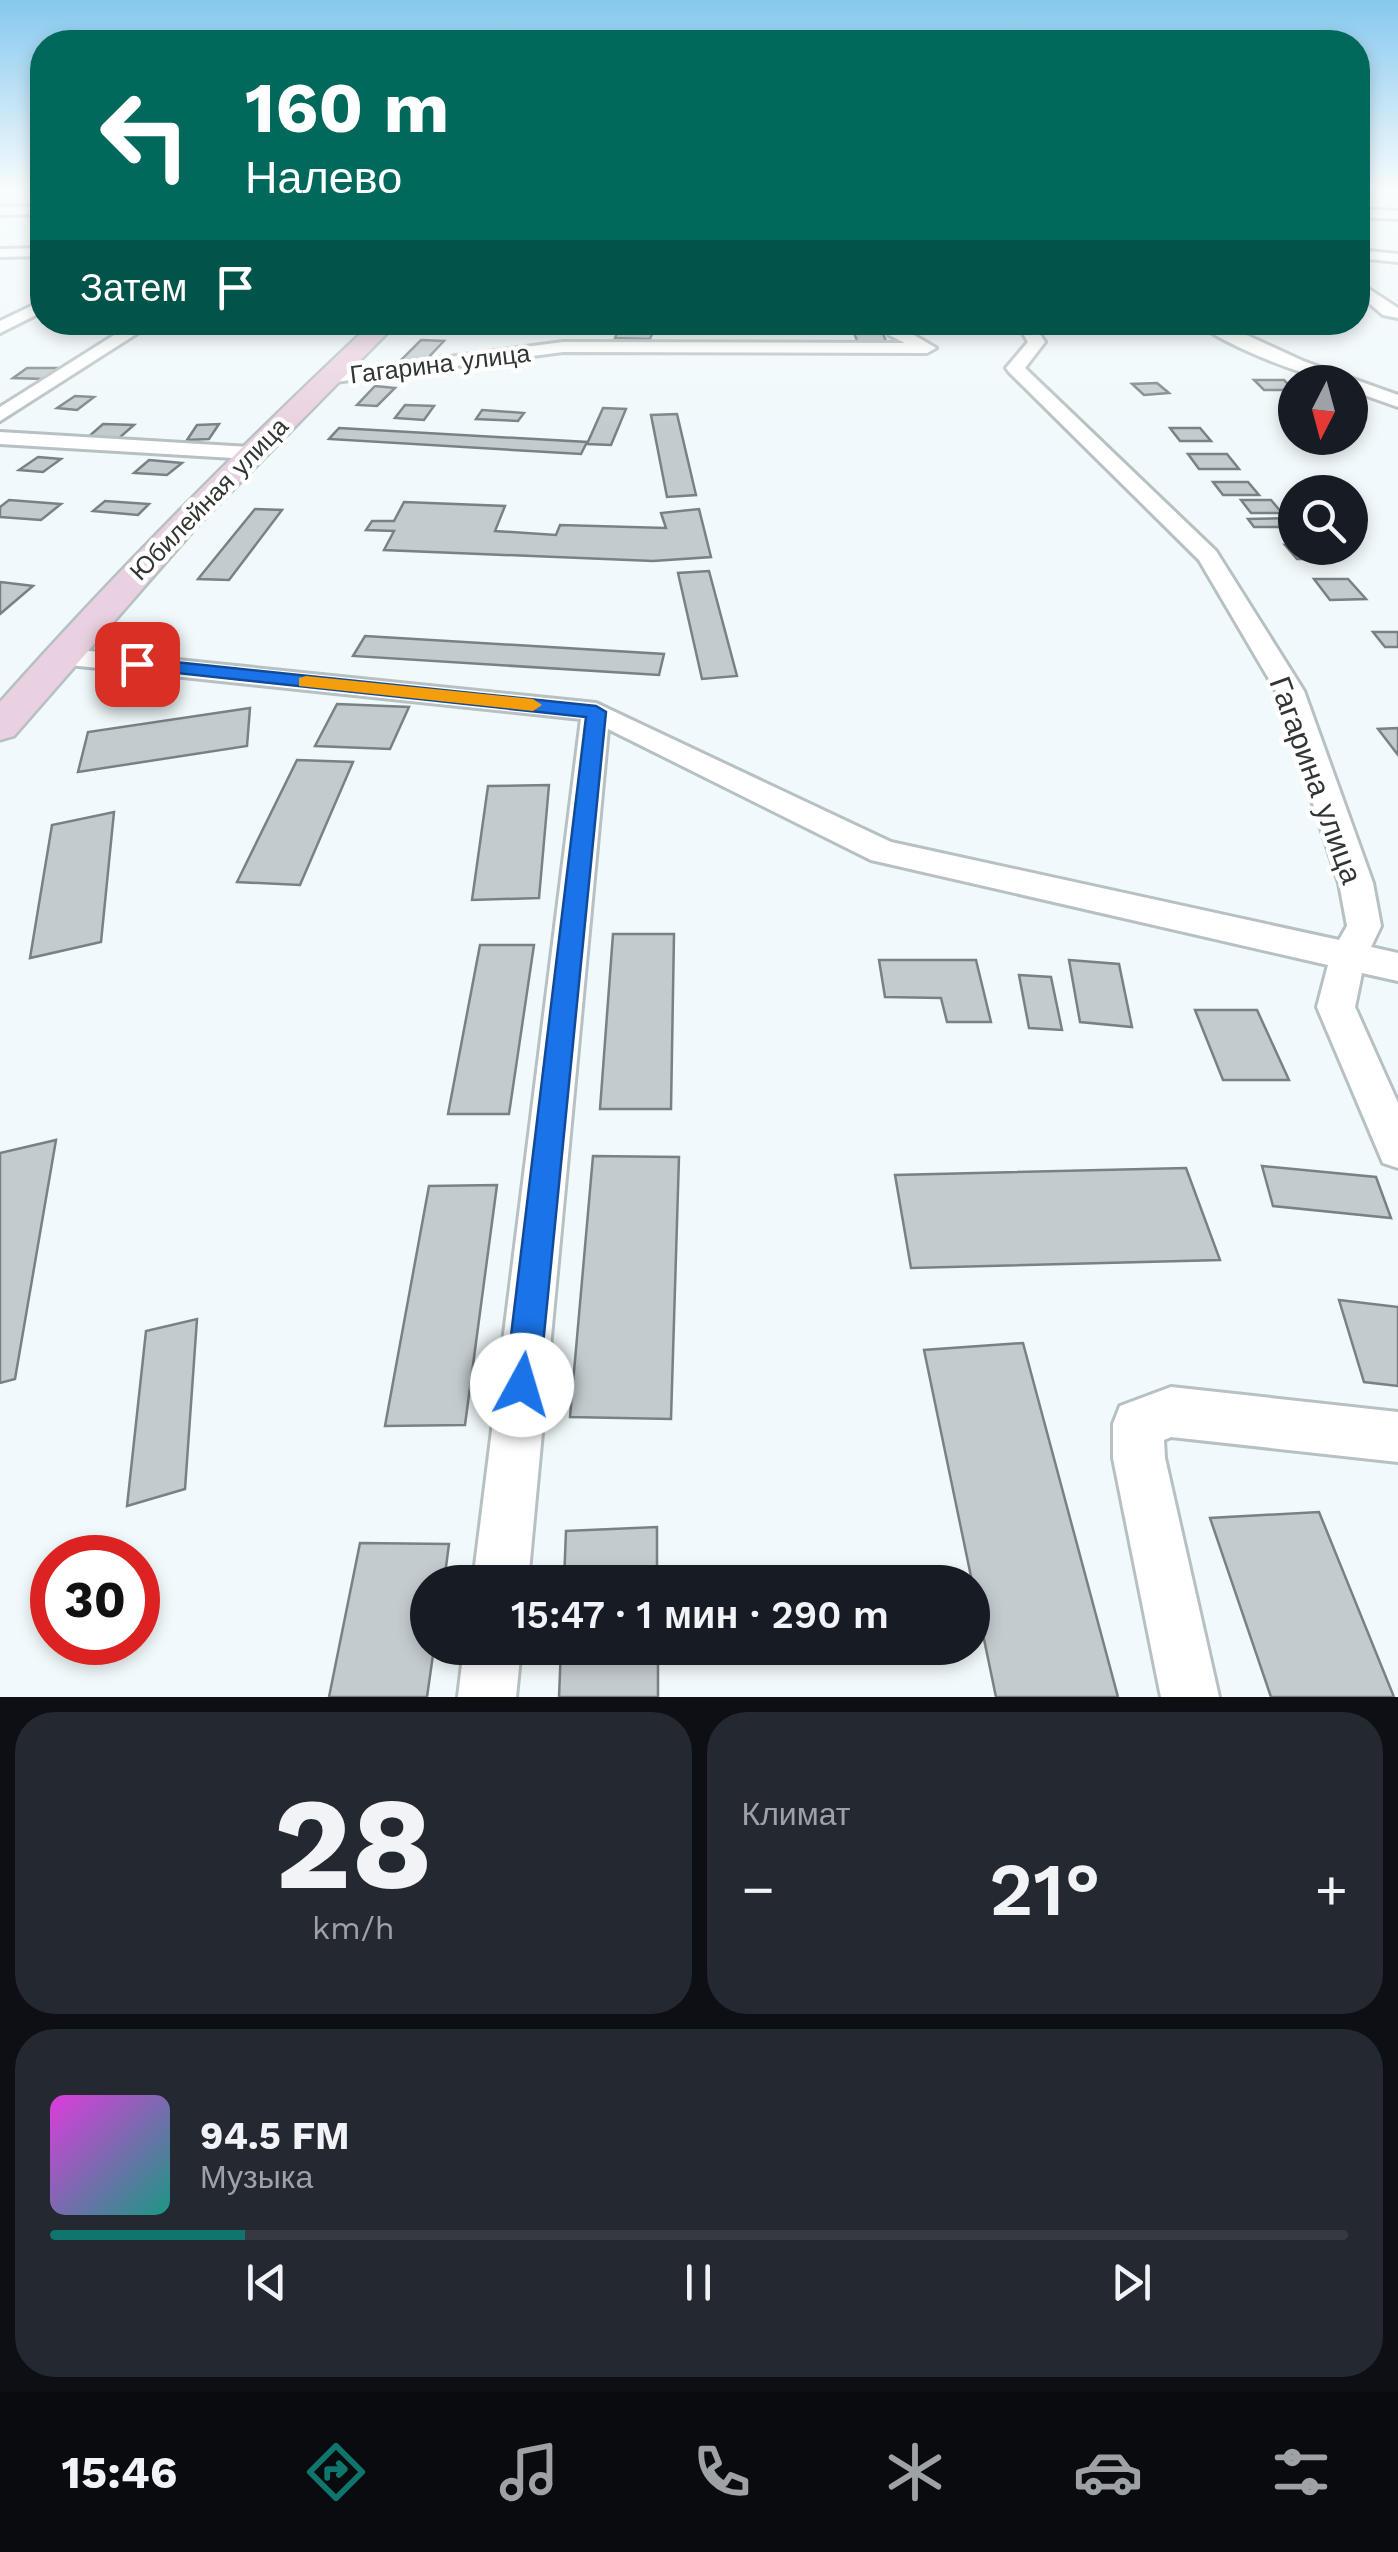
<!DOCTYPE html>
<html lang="ru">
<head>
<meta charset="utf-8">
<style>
  :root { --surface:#171b24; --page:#242831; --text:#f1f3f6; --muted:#9ea1a6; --line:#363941; --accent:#0f766e }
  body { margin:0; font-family:"Work Sans",sans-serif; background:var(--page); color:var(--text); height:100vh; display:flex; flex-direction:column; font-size:38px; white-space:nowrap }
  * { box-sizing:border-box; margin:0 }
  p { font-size:32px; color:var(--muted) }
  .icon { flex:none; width:55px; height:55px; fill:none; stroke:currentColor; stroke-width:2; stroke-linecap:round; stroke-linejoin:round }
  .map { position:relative; height:1697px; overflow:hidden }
  .sheet { display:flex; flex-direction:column; gap:15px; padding:15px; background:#0d0f14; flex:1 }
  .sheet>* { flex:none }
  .banner { position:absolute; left:30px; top:30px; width:1340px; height:305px; border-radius:40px; box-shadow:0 5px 15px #0003; background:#00695c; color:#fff; overflow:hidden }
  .needle { width:65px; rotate:186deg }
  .controls { position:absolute; left:1278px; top:365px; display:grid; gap:20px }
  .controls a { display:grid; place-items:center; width:90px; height:90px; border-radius:50%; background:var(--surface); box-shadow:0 5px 15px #0003; font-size:50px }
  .speed { position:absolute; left:30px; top:1535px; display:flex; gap:20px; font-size:50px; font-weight:700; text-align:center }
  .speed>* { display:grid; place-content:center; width:130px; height:130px; border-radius:50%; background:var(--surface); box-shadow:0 5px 15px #0003; line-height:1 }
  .speed .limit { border:15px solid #d22; background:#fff; color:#111 }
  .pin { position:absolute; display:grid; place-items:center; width:85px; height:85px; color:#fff; margin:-42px; border-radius:20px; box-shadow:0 5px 15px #0006 }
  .me { position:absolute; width:110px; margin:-55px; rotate:6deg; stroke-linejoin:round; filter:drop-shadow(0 0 8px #0008) }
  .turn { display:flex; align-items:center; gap:35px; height:210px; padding:0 50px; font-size:45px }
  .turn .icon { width:130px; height:130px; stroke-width:2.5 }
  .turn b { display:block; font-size:70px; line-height:85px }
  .then { display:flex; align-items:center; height:95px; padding:0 50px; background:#0003; gap:20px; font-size:38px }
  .big { font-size:75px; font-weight:600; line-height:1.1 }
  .sheet .card { flex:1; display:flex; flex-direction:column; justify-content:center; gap:15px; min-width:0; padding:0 35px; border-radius:40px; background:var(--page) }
  .sheet .dial { align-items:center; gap:0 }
  .dial b { font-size:130px; line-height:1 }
  .song { display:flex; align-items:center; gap:30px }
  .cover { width:120px; height:120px; border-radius:15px; background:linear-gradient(135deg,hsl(300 70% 55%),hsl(170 70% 35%)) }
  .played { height:10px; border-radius:5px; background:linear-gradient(90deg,var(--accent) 15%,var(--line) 15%) }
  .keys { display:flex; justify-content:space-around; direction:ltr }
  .heat { display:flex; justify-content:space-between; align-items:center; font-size:55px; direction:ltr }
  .sheet .tiles { flex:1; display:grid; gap:15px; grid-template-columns:1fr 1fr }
  .card:last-child { grid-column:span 2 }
  .trip { position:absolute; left:410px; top:1565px; width:580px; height:100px; border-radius:50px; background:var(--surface); box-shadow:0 5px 15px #0003; font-weight:600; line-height:100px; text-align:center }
  .tabs { display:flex; height:160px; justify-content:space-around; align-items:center; background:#090b0e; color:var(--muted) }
  .tabs .icon { width:70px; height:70px }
  .tabs .selected { color:var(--accent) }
  .tabs b { font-size:45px; color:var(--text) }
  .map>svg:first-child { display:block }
  .building { fill:#c2cbce; stroke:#788183; stroke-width:2.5 }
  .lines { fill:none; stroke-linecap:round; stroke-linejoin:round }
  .minor-casing { stroke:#b7c0c2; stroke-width:6 }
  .secondary-casing { stroke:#b7c0c2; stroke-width:5 }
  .minor { fill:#fff; fill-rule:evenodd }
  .secondary { fill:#ead1e1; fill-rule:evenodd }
  .route { fill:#1a73e8; stroke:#114b97; stroke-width:2.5 }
  .slow { fill:#f59e0b }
  .labels { text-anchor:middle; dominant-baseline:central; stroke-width:9; stroke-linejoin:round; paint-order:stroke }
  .far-street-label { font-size:25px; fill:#323536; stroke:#fff }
  .street-label { font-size:30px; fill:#323536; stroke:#fff }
</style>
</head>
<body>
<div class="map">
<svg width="1398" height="1697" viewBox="0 0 1398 1697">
  <rect width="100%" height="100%" fill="#f0f9fb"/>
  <g class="building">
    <path d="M467,322H500L496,333L461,332Z"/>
    <path d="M622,322H657L650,339L615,338Z"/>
    <path d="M882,332L887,343H858L854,333Z"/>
    <path d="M421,340L444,341L425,361L401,360Z"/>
    <path d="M27,368H59L45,379L13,378Z"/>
    <path d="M1254,380H1284L1294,390H1264Z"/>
    <path d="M1157,383L1169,393L1144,395L1132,384Z"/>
    <path d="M375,386L395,388L377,406L357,405Z"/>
    <path d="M75,396L94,397L77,410L57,408Z"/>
    <path d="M405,405L434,406L424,420L395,418Z"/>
    <path d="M603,408L626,409L611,445L587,444Z"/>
    <path d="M482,410L524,413L518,421L476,419Z"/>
    <path d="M677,414L696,495L667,497L651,415Z"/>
    <path d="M103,424L134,425L118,439L87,438Z"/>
    <path d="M219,424L209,439L187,440L197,425Z"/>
    <path d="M339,428L587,442L581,454L329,439Z"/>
    <path d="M1170,428H1200L1211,441H1180Z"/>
    <path d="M1188,454H1227L1239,469H1199Z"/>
    <path d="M38,457L61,459L43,472L19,470Z"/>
    <path d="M149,460L182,463L167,475L134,473Z"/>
    <path d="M1213,482H1248L1259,495H1223Z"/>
    <path d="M9,500L61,504L41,520L0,517V507Z"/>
    <path d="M1241,500H1271L1282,513H1251Z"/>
    <path d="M105,501L149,504L138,515L93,511Z"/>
    <path d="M404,502L505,506L495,531L556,535L560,525L666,528L661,513L699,509L711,557L653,561L384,550L394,531L366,530L372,521H394Z"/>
    <path d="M255,509L282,510L229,580L198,579Z"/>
    <path d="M1295,518V527H1254L1248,519Z"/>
    <path d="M1285,545L1320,548L1330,559H1297Z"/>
    <path d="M709,571L737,676L702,679L678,573Z"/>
    <path d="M1314,579H1348L1366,599L1330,600Z"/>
    <path d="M0,583L1,582L33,586L0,614Z"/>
    <path d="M1373,632H1398V647H1385Z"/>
    <path d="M365,636L664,654L659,675L353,656Z"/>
    <path d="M337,704L409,707L390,749L315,746Z"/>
    <path d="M250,708L247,746L78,772L88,732Z"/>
    <path d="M1398,728V755L1378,729Z"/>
    <path d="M297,760L353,762L300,885L237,882Z"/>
    <path d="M549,785L539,898L472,900L488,786Z"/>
    <path d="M114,812L101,942L30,958L52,825Z"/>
    <path d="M613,934H674L671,1109H600Z"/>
    <path d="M480,945H534L509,1114H448Z"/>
    <path d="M879,960H976L991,1022H947L941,998L885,997Z"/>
    <path d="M1069,960L1119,964L1132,1027L1080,1022Z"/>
    <path d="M1019,975L1051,977L1062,1030L1029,1028Z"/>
    <path d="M1195,1010H1257L1289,1080H1223Z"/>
    <path d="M56,1140L15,1379L0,1383V1153Z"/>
    <path d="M593,1156L679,1157L671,1419L570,1417Z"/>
    <path d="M1262,1166L1376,1177L1391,1218L1273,1206Z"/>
    <path d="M1186,1168L1220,1260L911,1268L895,1175Z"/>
    <path d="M497,1185L465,1425L385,1426L429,1186Z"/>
    <path d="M1339,1300L1398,1307V1386L1364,1382Z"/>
    <path d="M197,1319L185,1489L127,1506L146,1331Z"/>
    <path d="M1023,1343L1118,1697H996L924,1350Z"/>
    <path d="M1319,1512L1394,1697H1271L1210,1518Z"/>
    <path d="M657,1527V1582H564L566,1531Z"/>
    <path d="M360,1543L449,1544L444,1582H428V1648H434L427,1697H329Z"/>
    <path d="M561,1648H658V1697H559Z"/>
  </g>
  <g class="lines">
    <defs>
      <g id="minor">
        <path d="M42,206V214L0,215V207Z"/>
        <path d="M1358,209L1398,211V219L1358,217Z"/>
        <path d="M42,248V256L0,257V249Z"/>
        <path d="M1358,250L1398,254V262L1358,258Z"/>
        <path d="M1358,282L1398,308V318L1383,315L1358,294Z"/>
        <path d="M42,301V312L0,333V321Z"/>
        <path d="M135,322H155L0,421V407Z"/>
        <path d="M884,322H900L902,328L936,348L927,353L563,352L328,383L319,378L328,373L563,342L905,343L889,335Z"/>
        <path d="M1016,322H1032L1045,342L1025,368L1216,551L1304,691L1373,883L1381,926L1371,947L1398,953V981L1362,973L1355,1007L1398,1103V1168L1383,1163L1317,1007L1328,965L871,860L608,729L528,1582H473L581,719L60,664L47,656L60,648L596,703L891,842L1339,940L1347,926L1339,883L1276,691L1199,560L1009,372L1006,368L1028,342Z"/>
        <path d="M1196,322H1218L1303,361L1398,395V407L1350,390V382C1314,382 1224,345 1196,322Z"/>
        <path d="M0,432L250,447L260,453L250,459L0,444Z"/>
        <path d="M1171,1387L1398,1412V1462L1171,1437L1164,1440L1165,1458L1219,1697H1161L1113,1458V1424L1120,1406Z"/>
        <path d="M464,1648H521L516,1697H458Z"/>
      </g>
      <path id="secondary" d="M373,322H398L198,525L14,736L0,740V702C118,569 243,444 373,322Z"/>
    </defs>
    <use href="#minor" class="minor-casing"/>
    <use href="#secondary" class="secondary-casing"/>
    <use href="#minor" class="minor"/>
    <use href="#secondary" class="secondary"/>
  </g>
  <linearGradient id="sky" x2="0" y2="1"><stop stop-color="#85c8ee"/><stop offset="0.44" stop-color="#f8fcfd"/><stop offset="1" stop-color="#f8fcfd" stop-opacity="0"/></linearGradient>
  <rect width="1398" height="428" fill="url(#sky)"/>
  <path class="route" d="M137,658L596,706L606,712L539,1385L534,1397L522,1402L510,1397L505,1385L586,717L130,668V660Z"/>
  <path class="slow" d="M306,676L533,699L542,705L533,711L299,686V678Z"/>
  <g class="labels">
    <g class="far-street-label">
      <text transform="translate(440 364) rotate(-7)">Гагарина улица</text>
      <text transform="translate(209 499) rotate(-46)">Юбилейная улица</text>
    </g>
    <g class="street-label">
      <text transform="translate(1316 780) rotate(70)">Гагарина улица</text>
    </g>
  </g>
</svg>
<div class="controls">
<a><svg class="needle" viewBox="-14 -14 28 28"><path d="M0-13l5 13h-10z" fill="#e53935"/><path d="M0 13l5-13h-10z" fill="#9ea1a6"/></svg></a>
<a><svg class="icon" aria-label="search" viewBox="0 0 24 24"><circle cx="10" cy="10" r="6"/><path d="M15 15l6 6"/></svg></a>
</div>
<div class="speed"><div class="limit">30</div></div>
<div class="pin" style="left:137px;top:664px;background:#d93025"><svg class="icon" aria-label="arrive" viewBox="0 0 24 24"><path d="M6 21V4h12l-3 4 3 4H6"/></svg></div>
<svg class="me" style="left:522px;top:1385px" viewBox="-20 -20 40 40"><circle r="19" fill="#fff"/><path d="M0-13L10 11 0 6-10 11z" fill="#1a73e8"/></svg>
<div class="trip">15:47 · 1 мин · 290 m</div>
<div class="banner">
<div class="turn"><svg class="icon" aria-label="left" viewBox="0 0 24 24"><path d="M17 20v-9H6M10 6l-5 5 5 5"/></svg><div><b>160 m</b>Налево</div></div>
<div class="then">Затем<svg class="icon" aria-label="arrive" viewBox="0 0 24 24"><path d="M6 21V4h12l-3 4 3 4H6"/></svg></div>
</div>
</div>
<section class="sheet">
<div class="tiles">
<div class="card dial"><b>28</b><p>km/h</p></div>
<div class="card"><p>Климат</p>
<div class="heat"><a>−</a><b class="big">21°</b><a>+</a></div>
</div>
<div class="card">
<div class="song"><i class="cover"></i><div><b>94.5 FM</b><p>Музыка</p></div></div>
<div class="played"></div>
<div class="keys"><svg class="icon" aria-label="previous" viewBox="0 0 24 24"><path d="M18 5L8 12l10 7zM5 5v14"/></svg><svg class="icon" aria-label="pause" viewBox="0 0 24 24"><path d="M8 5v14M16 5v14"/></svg><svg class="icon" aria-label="next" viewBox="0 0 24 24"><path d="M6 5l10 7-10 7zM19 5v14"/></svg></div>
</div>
</div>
</section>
<nav class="tabs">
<b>15:46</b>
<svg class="icon selected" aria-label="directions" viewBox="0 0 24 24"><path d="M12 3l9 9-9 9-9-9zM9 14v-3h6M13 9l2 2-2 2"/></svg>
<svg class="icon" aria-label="music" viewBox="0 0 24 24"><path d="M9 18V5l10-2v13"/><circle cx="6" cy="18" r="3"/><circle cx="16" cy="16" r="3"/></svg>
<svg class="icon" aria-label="phone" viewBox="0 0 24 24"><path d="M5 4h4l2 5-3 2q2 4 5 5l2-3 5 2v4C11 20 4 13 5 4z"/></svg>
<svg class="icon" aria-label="climate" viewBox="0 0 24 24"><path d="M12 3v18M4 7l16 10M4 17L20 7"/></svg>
<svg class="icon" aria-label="car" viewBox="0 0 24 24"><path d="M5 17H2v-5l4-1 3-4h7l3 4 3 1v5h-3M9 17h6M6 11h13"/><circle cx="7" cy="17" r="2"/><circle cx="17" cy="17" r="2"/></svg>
<svg class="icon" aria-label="filters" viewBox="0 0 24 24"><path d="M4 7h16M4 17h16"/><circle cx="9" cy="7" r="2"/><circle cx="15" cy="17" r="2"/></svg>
</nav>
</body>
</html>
